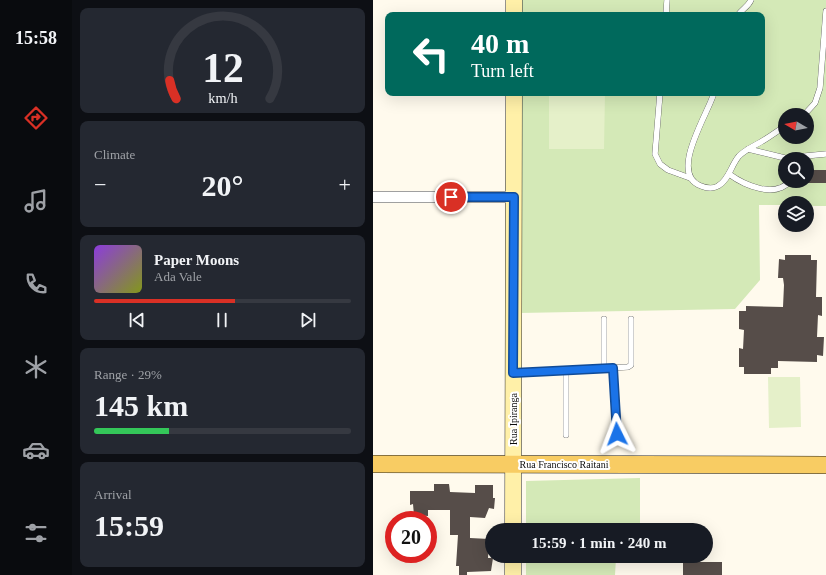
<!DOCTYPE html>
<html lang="en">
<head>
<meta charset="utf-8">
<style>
  :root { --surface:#171b24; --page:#242831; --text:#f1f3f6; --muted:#9ea1a6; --line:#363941; --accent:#d93025 }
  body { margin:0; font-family:Georgia,serif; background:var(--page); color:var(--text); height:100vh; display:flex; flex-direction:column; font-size:15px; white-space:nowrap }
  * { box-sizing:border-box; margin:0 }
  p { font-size:13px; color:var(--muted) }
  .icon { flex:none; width:22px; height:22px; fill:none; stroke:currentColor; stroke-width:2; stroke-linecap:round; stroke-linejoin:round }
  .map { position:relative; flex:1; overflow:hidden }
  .drawer { display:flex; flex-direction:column; gap:8px; padding:8px; background:#0d0f14; width:301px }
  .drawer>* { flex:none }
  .hud { position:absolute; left:12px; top:12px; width:380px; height:84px; border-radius:8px; box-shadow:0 4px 16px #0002; background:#00695c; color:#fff; overflow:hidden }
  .needle { width:26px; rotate:280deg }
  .tools { position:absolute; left:405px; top:108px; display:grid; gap:8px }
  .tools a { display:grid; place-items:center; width:36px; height:36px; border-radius:50%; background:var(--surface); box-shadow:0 4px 16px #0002; font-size:20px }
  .speed { position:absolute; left:12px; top:511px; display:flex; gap:8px; font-size:20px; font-weight:700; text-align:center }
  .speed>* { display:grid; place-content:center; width:52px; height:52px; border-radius:50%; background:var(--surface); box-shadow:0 4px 16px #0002; line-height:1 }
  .speed .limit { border:6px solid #d22; background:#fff; color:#111 }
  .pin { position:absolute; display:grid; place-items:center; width:34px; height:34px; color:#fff; margin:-17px; border:2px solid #fff; border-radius:50%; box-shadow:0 1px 4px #0007 }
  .me { position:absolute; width:44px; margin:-22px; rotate:357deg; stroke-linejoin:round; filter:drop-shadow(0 0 3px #0008) }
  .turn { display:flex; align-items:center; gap:14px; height:84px; padding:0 20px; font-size:18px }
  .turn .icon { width:52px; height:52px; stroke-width:2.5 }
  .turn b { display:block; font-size:28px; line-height:34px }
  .big { font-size:30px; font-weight:700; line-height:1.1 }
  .drawer .card { flex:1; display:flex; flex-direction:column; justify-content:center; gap:6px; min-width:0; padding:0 14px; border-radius:8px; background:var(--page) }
  .drawer .dial { align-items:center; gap:0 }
  .dial svg { height:104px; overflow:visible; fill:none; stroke:var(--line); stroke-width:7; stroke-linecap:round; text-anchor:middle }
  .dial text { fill:var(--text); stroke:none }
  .song { display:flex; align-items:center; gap:12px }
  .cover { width:48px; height:48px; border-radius:6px; background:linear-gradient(135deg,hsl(270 70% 55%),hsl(70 70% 35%)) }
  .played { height:4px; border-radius:2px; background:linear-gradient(90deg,var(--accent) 55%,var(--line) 55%) }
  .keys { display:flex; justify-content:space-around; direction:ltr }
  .heat { display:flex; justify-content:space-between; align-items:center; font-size:22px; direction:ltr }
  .charge { height:6px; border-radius:3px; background:linear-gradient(90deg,#34c759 29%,var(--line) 0) }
  .trip { position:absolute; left:112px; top:523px; width:228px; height:40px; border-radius:20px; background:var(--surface); box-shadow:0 4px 16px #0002; font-weight:700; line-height:40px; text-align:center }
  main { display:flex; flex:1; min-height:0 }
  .menu { display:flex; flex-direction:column; width:72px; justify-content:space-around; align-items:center; background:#090b0e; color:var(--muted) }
  .menu .icon { width:28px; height:28px }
  .menu .current { color:var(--accent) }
  .menu b { font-size:18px; color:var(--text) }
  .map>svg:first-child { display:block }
  .green { fill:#d4e9b7; fill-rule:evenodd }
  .pitch { fill:#e5f0c9 }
  .building { fill:#564d49 }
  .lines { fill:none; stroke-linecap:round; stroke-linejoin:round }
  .lane-casing { stroke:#404040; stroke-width:6 }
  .street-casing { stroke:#404040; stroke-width:12 }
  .secondary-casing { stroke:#2f2f2f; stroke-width:17 }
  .primary-casing { stroke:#1e1e1e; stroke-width:18 }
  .lane { stroke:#fff; stroke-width:5.5 }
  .street { stroke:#fff; stroke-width:11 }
  .secondary { stroke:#fff0a8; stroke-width:16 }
  .primary { stroke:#f8cc63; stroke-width:17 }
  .route-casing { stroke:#114b97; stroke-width:10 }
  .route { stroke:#1a73e8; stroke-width:7 }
  .labels { text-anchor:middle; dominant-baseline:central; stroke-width:4; stroke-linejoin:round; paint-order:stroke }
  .street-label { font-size:10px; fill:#0d0d0d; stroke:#fff }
</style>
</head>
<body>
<main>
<nav class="menu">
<b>15:58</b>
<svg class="icon current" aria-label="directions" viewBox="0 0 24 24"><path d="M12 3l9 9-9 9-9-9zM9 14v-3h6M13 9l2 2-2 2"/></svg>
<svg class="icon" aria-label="music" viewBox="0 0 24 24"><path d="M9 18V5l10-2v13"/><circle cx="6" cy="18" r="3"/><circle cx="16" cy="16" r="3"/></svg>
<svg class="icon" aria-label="phone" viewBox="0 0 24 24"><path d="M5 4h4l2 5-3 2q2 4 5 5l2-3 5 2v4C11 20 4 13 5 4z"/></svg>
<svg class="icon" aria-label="climate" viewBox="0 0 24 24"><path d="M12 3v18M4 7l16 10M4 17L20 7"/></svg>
<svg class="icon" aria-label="car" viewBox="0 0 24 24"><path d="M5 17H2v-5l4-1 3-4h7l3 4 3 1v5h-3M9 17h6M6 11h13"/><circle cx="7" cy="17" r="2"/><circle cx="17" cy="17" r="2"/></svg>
<svg class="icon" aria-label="filters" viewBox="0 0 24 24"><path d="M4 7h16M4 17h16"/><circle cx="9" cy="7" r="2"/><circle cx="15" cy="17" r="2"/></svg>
</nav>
<section class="drawer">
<div class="card dial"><svg viewBox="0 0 100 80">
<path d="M14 69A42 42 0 1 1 86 69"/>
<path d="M14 69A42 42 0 0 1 9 55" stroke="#d93025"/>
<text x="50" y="56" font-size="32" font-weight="700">12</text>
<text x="50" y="72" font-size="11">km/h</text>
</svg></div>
<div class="card"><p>Climate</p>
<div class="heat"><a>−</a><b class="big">20°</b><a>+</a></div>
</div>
<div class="card">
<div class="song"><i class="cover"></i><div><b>Paper Moons</b><p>Ada Vale</p></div></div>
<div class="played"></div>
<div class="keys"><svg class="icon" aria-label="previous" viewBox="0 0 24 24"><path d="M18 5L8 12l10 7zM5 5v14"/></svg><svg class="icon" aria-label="pause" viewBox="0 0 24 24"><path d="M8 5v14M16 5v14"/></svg><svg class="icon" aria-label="next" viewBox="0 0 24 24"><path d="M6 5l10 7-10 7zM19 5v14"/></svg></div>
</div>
<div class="card"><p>Range · 29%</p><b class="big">145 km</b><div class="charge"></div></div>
<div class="card"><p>Arrival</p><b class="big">15:59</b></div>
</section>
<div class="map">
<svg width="453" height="575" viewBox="0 0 453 575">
  <rect width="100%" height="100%" fill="#fffaed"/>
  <g class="green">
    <path d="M148,0H453V206H434V203H412V205H386L387,280L362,309L146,313L147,93H389V15H148ZM412,115H434V137H412ZM412,159H434V181H412Z"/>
    <path d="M267,478V530H153V481Z"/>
    <path d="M153,556H266L243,558L242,575H153Z"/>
  </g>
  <g class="pitch">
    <path d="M176,93H232L231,149H176Z"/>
    <path d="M395,377H427L428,427L396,428Z"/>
  </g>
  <g class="building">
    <rect x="434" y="170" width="19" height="13"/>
    <path d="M412,255H438V260H444L443,297H449V316L445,315L444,337H451L450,356L444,355V362L405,361V368H398V374H371V367H366V348L370,349L371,330L366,329V311H373V306L410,307L411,285L410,278H405L406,259L412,260Z"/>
    <path d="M61,484H76L77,492L102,493V485H120V498H122L121,509L116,508L112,518L97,517V538L116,539L115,558H120L118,571L94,572V575H86V566H83L85,535H77V510H55V516L41,515L40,504L37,505V491H61Z"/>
    <rect x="310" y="562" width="39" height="13"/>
  </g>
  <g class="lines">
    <defs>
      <g id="lane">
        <path d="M293,15L294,0"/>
        <path d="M365,15C369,9 375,7 378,0"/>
        <path d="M287,93L282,154L287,164L295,170L317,178"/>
        <path d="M341,93C335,114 295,174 328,186C333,188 340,189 345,186C356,180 358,165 366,156C372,150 379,147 386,143C395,138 403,132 412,126"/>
        <path d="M431,115L442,103L447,88L453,11"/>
        <path d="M375,149L416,159"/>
        <path d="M426,159L432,156L453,154"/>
        <path d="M356,174C371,185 402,199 417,181"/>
        <path d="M231,319V369"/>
        <path d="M240,368L244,434"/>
        <path d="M193,370V435"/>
        <path d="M141,373L255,367L258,365V319"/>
      </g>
      <path id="street" d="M0,197H141"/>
      <g id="secondary">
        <path d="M141,15V0"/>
        <path d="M140,530L141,93"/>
        <path d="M140,575V556"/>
      </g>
      <path id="primary" d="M0,464L453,465"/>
    </defs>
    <use href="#lane" class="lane-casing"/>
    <use href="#street" class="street-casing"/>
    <use href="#secondary" class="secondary-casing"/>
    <use href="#primary" class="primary-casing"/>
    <use href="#lane" class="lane"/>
    <use href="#street" class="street"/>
    <use href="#secondary" class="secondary"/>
    <use href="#primary" class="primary"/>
  </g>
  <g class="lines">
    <defs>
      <path id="route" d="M78,197H141L140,373L240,368L244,434"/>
    </defs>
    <use href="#route" class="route-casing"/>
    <use href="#route" class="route"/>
  </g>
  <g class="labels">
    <g class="street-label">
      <text transform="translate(140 419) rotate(-90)">Rua Ipiranga</text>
      <text x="191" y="464">Rua Francisco Raitani</text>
    </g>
  </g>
</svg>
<div class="tools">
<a><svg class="needle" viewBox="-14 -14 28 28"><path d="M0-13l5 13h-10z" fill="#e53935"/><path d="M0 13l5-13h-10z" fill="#9ea1a6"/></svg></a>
<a><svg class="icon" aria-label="search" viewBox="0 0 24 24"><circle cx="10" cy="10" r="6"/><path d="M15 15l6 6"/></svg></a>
<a><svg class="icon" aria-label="layers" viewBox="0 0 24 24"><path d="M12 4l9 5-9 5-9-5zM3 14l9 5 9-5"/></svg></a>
</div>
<div class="speed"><div class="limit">20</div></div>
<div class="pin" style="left:78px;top:197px;background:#d93025"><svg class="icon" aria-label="arrive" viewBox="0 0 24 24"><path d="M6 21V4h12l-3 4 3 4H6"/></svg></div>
<svg class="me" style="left:244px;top:434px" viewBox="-20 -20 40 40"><path d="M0-17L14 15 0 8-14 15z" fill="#1a73e8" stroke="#fff" stroke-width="4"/></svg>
<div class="trip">15:59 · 1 min · 240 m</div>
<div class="hud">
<div class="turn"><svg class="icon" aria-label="left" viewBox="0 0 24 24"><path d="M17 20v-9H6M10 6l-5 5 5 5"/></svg><div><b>40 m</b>Turn left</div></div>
</div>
</div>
</main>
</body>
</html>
